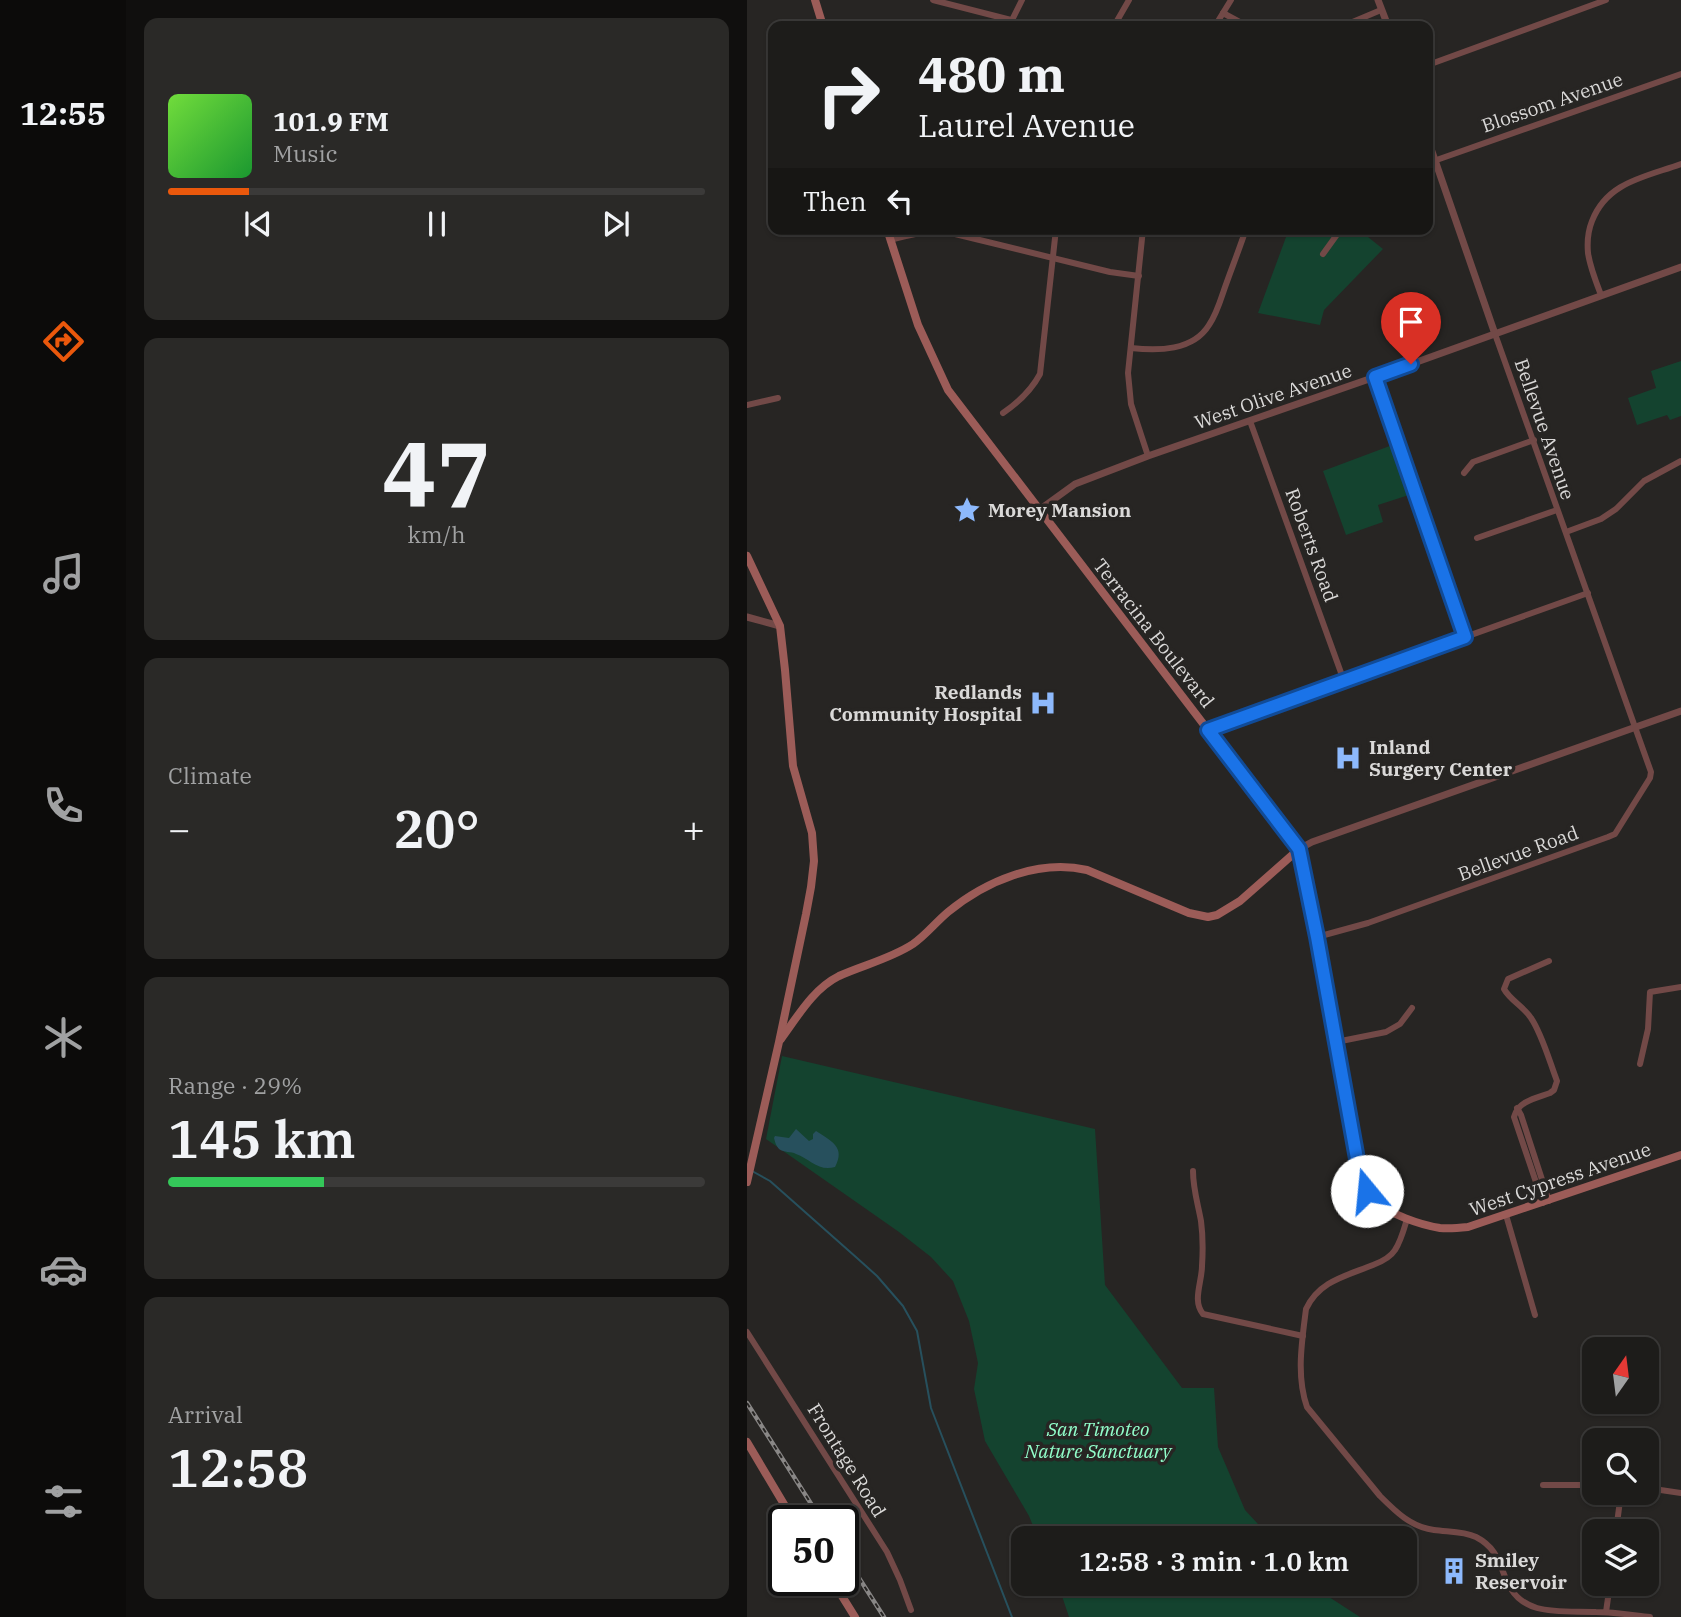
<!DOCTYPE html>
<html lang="en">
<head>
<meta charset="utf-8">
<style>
  :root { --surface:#1d1c1a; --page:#2a2927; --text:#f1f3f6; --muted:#a0a1a2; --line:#3b3a39; --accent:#ea580c }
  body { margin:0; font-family:"IBM Plex Serif",serif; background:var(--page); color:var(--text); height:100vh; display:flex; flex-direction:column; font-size:26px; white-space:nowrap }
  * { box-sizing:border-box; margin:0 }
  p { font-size:23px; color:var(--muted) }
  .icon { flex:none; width:38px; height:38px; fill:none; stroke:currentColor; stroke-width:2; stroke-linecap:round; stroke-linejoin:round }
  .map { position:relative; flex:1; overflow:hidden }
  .side { display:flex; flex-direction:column; gap:18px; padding:18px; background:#100f0e; width:621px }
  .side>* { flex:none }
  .banner { position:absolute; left:21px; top:21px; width:665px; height:214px; border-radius:14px; box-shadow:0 2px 5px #0004,0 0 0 2px var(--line); background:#1d1c1a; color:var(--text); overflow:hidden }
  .needle { width:46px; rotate:14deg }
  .buttons { position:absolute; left:835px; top:1337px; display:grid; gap:14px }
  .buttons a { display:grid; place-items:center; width:77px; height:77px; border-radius:14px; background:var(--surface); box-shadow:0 2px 5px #0004,0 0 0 2px var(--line); font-size:35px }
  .speed { position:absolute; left:21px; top:1505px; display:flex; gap:14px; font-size:35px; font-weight:700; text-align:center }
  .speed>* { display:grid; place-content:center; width:91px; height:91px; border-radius:50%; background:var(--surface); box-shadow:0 2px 5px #0004,0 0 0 2px var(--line); line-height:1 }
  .speed .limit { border:4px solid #111; border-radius:10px; background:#fff; color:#111 }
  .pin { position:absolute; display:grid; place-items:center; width:60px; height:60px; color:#fff; margin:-72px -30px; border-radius:50% 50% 50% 0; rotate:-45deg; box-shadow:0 0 7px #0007 }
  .pin .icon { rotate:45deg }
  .me { position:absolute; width:77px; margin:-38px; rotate:343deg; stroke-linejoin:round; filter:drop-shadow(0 0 5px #0008) }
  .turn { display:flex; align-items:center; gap:24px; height:147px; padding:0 35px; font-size:32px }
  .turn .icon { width:91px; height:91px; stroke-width:2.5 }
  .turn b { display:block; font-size:49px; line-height:60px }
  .then { display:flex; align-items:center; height:66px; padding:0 35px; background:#0003; gap:14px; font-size:26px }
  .big { font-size:52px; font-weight:600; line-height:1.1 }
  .side .tile { flex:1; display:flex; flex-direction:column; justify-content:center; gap:10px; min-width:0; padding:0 24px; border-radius:14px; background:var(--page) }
  .side .dial { align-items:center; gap:0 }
  .dial b { font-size:91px; line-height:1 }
  .song { display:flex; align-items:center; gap:21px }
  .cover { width:84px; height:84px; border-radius:10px; background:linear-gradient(135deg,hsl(100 70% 55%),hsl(130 70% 35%)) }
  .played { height:7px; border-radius:4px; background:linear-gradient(90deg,var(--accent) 15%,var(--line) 15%) }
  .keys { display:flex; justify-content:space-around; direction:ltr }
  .heat { display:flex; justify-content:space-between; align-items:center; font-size:38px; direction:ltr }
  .charge { height:10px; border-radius:5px; background:linear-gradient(90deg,#34c759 29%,var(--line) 0) }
  .trip { position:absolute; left:264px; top:1526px; width:406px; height:70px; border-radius:14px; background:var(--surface); box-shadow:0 2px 5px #0004,0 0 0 2px var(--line); font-weight:600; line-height:70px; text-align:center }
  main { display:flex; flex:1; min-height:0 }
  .tab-bar { display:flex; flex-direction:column; width:126px; justify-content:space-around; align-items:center; background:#0c0b0a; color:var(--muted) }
  .tab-bar .icon { width:49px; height:49px }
  .tab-bar .active { color:var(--accent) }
  .tab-bar b { font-size:32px; color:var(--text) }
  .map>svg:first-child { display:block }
  .green { fill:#14432f }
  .water { fill:#27505d }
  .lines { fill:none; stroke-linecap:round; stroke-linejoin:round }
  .stream { stroke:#27505d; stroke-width:2 }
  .minor { stroke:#724947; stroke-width:6 }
  .tertiary { stroke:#724947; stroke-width:7 }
  .secondary { stroke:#9c5c58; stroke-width:8 }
  .rail-casing { stroke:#898786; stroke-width:4.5 }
  .rail { stroke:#272523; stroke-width:2; stroke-dasharray:5; stroke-linecap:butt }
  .route-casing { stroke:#114b97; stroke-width:18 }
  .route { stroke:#1a73e8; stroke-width:12 }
  .labels { text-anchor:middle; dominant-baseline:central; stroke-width:7; stroke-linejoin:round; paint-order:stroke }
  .street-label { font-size:19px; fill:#dad9d8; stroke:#272523 }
  .poi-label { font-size:19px; font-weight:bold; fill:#dad9d8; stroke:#272523; text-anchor:start }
  .park-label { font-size:19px; font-style:italic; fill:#92ffcb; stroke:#272523 }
</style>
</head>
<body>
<main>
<nav class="tab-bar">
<b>12:55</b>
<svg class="icon active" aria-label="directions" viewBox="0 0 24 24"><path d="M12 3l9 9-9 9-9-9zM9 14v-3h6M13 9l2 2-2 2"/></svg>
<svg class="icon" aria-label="music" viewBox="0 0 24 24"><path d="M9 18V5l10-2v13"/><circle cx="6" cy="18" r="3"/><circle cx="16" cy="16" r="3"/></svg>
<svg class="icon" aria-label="phone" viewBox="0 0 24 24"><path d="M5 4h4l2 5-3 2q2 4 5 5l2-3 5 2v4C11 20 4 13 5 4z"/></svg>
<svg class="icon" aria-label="climate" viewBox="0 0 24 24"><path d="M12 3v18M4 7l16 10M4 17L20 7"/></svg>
<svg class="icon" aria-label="car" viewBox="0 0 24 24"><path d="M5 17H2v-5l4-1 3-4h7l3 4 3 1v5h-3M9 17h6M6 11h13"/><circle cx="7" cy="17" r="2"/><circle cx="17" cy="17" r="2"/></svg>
<svg class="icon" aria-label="filters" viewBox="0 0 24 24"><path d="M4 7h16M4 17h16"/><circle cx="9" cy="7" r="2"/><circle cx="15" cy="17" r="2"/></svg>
</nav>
<section class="side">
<div class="tile">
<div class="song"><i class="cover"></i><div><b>101.9 FM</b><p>Music</p></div></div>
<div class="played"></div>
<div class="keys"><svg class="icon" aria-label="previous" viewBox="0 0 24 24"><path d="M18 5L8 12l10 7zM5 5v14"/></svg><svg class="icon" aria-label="pause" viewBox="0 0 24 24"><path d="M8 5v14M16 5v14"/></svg><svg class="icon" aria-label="next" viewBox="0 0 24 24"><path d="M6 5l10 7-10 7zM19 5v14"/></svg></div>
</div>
<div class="tile dial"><b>47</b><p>km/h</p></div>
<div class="tile"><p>Climate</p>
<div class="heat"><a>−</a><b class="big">20°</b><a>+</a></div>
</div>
<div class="tile"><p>Range · 29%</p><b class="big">145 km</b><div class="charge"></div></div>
<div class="tile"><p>Arrival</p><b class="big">12:58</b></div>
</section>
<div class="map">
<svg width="934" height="1617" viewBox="0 0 934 1617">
  <rect width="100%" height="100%" fill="#272523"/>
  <g class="green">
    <path d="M542,229H611L636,249L577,310L573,325L511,313Z"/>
    <path d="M934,361V416L923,420L920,415L890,425L881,398L909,388L904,371Z"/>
    <path d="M648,444L665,494L631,505L636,522L599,535L576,471Z"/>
    <path d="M35,1056L348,1129L358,1285L435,1388H467L471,1447L498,1510L524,1538H291L282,1516L238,1441L227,1389L231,1363L222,1321L206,1281L184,1257L152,1232L19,1139Z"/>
    <path d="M311,1584H568L579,1595L613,1617H322Z"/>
  </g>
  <path class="water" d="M49,1129L62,1141L66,1139V1134L69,1131C84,1141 99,1147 88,1167C72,1172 63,1159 49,1154C44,1151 37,1153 32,1149C29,1146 28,1142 27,1138L28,1136L42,1138Z"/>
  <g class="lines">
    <path class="stream" d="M5,1171L23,1181L110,1258L130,1276L156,1306L170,1331L184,1408L265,1617"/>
    <g class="minor">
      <path d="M186,0L264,20"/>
      <path d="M476,13L500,26"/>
      <path d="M262,26L275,0"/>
      <path d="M367,26L382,0"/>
      <path d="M468,26L484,0"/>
      <path d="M596,26L634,10"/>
      <path d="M681,65L859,0"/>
      <path d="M681,163L934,74"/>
      <path d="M396,229L381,373L384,404L401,456"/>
      <path d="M143,240C167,234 179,230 204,233L363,272L392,276"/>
      <path d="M576,254L594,229"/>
      <path d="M854,295C849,282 843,267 841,253C840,242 841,231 845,221C860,182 898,177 934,164"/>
      <path d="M384,348C411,351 446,351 462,325C469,315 473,302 477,290C484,270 492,250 499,229"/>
      <path d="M628,377L718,637"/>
      <path d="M0,405L31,398"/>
      <path d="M256,413C272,402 284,391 293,374L309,229"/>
      <path d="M503,421L597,681"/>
      <path d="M717,473L726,462L787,440"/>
      <path d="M819,532L854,519L869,509L897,481L934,461"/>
      <path d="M730,538L810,510"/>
      <path d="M461,729L841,593"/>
      <path d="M570,937L621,923L861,837L868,834L903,778L904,772L748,334"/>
      <path d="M589,1042L639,1032L653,1024L665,1008"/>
      <path d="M893,1064L901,1029L903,992L934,987"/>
      <path d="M770,1108L774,1115L802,1201"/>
      <path d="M446,1171C446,1189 451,1204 454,1221C456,1236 456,1251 455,1266C455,1282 445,1301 456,1314L556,1336"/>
      <path d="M796,1203L767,1117C771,1101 789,1098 803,1093L807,1090L810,1081C803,1063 795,1034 784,1018C777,1007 763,1000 757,989L761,979L802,961"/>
      <path d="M759,1215L788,1315"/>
      <path d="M660,1219C657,1229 654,1241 648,1250C643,1258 634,1262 626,1265C599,1276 572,1281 559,1309C555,1341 549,1376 560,1407L633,1496C649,1512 664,1527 687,1530C701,1532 716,1531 729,1537C754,1550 752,1569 764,1589C770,1599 780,1605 790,1608C808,1613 830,1611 849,1612C867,1612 885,1615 903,1617"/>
      <path d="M0,1332L140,1552L153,1580L164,1610"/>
      <path d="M796,1485H847"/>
      <path d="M900,1488L934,1493"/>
      <path d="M869,1531L874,1493"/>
      <path d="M859,1612L863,1584"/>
    </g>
    <g class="tertiary">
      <path d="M631,0L641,26"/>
      <path d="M681,140L748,334"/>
      <path d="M292,510L328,484L401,456L628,377L934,267"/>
      <path d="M0,617L33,626"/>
      <path d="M552,849L565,842L934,711"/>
    </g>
    <g class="secondary">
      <path d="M68,0L76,26"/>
      <path d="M140,229L171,325L201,390L552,849L570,937L612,1170C615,1181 619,1192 627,1200C641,1214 674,1225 693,1228C702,1229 712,1228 721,1227L934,1155"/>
      <path d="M0,556L33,626L38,670L46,766L65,833L67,861L64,887L59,914L32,1042L0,1182"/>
      <path d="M34,1039C51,1016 66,989 92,976C116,965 143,959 166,944C179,935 189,922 201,912C239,881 291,859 340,870L442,913L461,917L470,915L493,901L552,849"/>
      <path d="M0,1442L47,1521"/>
      <path d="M85,1580L108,1617"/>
    </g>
    <defs>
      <g id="rail">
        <path d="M0,1403L75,1521"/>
        <path d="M96,1553L137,1617"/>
      </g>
    </defs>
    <use href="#rail" class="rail-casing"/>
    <use href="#rail" class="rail"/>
  </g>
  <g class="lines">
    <defs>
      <path id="route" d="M620,1191L612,1170L570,937L552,849L461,730L718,637L628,377L664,364"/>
    </defs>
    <use href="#route" class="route-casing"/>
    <use href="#route" class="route"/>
  </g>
  <defs>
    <symbol id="sight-bare" viewBox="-9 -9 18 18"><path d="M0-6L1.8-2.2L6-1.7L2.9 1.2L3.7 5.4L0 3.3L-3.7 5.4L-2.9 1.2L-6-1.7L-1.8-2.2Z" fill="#8db9fc" stroke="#272523" stroke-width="2.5" paint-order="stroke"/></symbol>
    <symbol id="hospital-bare" viewBox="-9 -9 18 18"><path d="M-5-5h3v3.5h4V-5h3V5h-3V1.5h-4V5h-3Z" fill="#8db9fc" stroke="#272523" stroke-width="2.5" paint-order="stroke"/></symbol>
    <symbol id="building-bare" viewBox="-9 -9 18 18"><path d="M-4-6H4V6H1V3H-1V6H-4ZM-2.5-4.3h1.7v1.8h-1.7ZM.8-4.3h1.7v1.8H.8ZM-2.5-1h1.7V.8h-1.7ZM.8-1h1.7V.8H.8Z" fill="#8db9fc" stroke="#272523" stroke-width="2.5" paint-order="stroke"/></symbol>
  </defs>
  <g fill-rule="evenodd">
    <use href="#sight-bare" x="201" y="491" width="38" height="38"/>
    <use href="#hospital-bare" x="277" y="684" width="38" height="38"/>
    <use href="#hospital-bare" x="582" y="739" width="38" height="38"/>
    <use href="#building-bare" x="688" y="1552" width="38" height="38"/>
  </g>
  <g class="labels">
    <g class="street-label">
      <text transform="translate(805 102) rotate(-19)">Blossom Avenue</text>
      <text transform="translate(526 396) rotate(-19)">West Olive Avenue</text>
      <text transform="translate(798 429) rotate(71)">Bellevue Avenue</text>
      <text transform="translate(565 545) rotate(70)">Roberts Road</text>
      <text transform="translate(407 633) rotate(52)">Terracina Boulevard</text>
      <text transform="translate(771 853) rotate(-20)">Bellevue Road</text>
      <text transform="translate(813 1179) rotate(-19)">West Cypress Avenue</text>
      <text transform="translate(100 1460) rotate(58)">Frontage Road</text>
    </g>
    <g class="poi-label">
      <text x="241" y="510">Morey Mansion</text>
      <text x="275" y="692" text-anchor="end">Redlands<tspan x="275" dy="22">Community Hospital</tspan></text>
      <text x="622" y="747">Inland<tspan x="622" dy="22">Surgery Center</tspan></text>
      <text x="728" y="1560">Smiley<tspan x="728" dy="22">Reservoir</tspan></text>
    </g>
    <g class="park-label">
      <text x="351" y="1429">San Timoteo<tspan x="351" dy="22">Nature Sanctuary</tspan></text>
    </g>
  </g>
</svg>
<div class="buttons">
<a><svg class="needle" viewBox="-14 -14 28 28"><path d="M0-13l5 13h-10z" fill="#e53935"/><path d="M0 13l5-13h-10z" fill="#a0a1a2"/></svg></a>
<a><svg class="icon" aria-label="search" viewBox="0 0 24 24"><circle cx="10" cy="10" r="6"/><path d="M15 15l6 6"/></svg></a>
<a><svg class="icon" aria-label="layers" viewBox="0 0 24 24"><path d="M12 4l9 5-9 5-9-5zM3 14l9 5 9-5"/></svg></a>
</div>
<div class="speed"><div class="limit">50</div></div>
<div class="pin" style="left:664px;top:364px;background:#d93025"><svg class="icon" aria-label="arrive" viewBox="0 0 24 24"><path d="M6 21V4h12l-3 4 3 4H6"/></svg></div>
<svg class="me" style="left:620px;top:1191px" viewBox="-20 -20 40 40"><circle r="19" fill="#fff"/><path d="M0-13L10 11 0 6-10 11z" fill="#1a73e8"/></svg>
<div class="trip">12:58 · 3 min · 1.0 km</div>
<div class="banner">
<div class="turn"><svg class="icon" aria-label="right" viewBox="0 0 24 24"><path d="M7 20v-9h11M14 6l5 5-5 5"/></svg><div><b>480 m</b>Laurel Avenue</div></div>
<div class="then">Then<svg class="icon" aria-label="left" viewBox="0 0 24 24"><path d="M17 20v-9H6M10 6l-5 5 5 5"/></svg></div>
</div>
</div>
</main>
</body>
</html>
